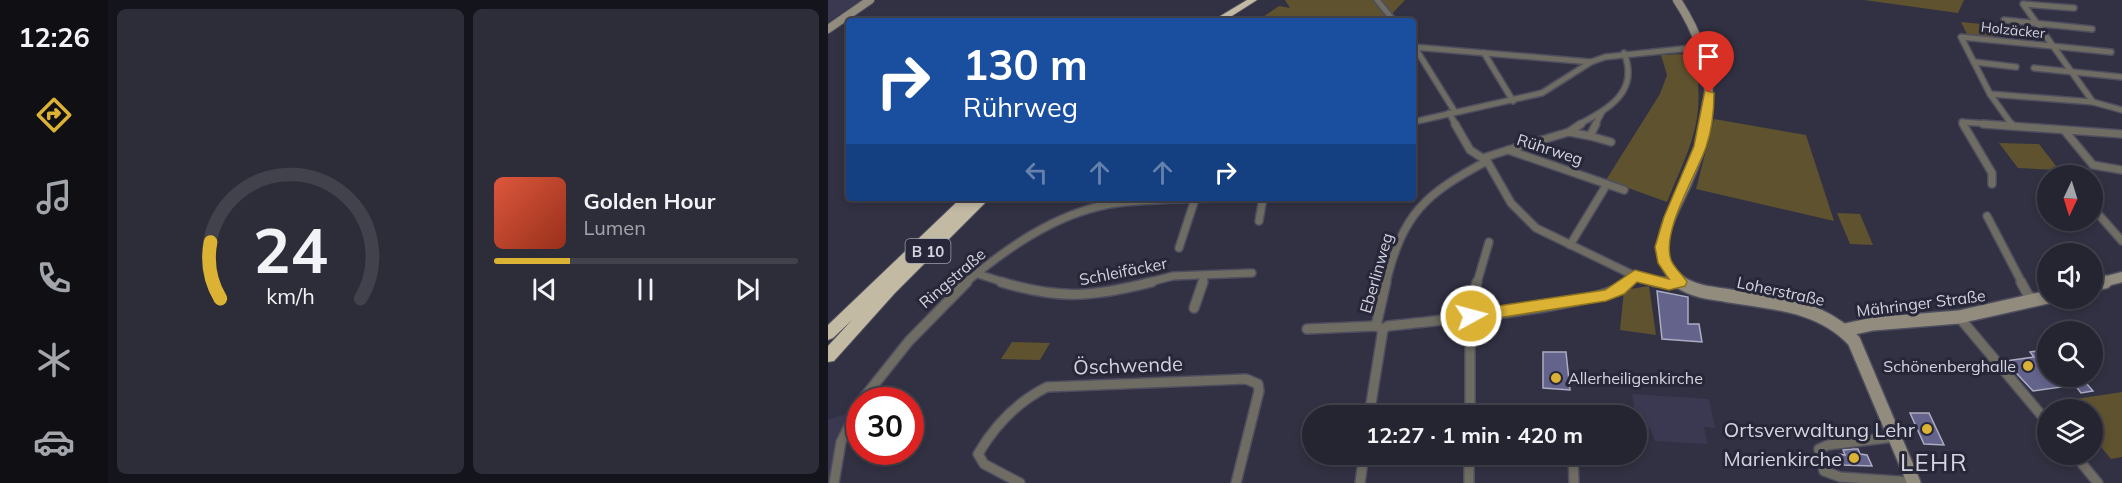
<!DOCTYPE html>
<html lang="en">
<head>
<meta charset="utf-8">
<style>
  :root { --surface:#252532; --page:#2d2d3a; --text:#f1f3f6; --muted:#a3a5ac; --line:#42424d; --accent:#dbb233 }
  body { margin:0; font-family:Mulish,sans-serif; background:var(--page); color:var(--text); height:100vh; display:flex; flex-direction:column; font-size:22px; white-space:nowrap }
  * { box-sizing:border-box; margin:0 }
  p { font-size:20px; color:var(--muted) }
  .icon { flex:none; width:33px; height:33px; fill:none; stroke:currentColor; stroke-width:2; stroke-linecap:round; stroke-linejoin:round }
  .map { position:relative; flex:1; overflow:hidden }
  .panel { display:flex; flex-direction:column; gap:9px; padding:9px; background:#14141c; width:720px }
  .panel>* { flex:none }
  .guide { position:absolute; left:18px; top:18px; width:570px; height:183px; border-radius:6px; box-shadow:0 3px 9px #0003,0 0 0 2px var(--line); background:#1a4fa0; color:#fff; overflow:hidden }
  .needle { width:39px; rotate:184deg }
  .controls { position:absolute; left:1209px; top:165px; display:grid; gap:12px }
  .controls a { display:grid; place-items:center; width:66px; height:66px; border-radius:50%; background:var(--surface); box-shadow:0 3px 9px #0003,0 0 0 2px var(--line); font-size:30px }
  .speed { position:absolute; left:18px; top:387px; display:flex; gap:12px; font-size:30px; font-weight:700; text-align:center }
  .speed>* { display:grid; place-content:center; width:78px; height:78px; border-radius:50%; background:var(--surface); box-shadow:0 3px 9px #0003,0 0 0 2px var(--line); line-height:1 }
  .speed .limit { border:9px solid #d22; background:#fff; color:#111 }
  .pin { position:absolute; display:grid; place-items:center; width:51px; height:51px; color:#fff; margin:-62px -26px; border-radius:50% 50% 50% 0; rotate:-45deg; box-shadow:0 0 6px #0007 }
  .pin .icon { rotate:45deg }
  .me { position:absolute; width:66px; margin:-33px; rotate:83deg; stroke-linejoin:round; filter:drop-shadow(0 0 4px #0008) }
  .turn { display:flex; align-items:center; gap:21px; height:126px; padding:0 18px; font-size:27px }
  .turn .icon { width:78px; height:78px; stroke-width:2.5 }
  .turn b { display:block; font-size:42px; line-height:51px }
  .lanes { display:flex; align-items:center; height:57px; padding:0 18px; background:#0003; justify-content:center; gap:30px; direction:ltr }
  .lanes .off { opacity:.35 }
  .panel .tile { flex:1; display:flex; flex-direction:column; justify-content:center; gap:9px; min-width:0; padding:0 21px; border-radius:9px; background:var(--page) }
  .panel .dial { align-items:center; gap:0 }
  .dial svg { height:156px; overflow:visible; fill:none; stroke:var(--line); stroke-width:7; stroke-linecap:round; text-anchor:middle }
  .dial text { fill:var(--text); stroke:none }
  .song { display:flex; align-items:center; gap:18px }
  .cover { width:72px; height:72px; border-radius:9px; background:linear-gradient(135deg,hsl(10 70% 55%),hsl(10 70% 35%)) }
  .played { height:6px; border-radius:3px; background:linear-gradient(90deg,var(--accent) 25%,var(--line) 25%) }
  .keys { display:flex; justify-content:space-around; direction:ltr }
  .panel .tiles { flex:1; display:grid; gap:9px; grid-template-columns:repeat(2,1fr) }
  .trip { position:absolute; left:474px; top:405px; width:345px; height:60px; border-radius:30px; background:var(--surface); box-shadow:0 3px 9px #0003,0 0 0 2px var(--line); font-weight:700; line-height:60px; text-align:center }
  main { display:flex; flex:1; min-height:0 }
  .dock { display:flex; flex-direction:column; width:108px; justify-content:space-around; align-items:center; background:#0f0f14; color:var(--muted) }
  .dock .icon { width:42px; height:42px }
  .dock .active { color:var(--accent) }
  .dock b { font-size:27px; color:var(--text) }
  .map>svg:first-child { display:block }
  .built { fill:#3a3951 }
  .green { fill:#5f522f }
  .building { fill:#64638c; stroke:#acacc2; stroke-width:1.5 }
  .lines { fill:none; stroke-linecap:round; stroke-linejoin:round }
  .street-far2-casing { stroke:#4e4e5f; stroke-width:8 }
  .street-far1-casing { stroke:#4e4e5f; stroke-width:10 }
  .street-casing { stroke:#4e4e5f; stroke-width:12 }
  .secondary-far2-casing { stroke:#4e4e5f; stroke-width:10 }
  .secondary-far1-casing { stroke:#4e4e5f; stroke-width:13 }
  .secondary-casing { stroke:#4e4e5f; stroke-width:16 }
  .highway-casing { stroke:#4e4e5f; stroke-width:2 }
  .street-far2 { stroke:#6f6c63; stroke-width:5 }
  .street-far1 { stroke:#6f6c63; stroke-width:7 }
  .street { stroke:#6f6c63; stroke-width:9 }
  .secondary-far2 { stroke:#918c7d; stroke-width:8 }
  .secondary-far1 { stroke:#918c7d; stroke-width:10 }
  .secondary { stroke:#918c7d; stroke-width:13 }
  .highway { fill:#c2baa3; fill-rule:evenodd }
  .route { fill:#dbb233; stroke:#8e7421; stroke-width:1.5 }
  .poi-dot { fill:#dbb233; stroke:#272739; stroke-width:2 }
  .labels { text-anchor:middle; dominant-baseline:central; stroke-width:6; stroke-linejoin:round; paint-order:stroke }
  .far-street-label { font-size:14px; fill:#d3d4df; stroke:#272739 }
  .shield { fill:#272739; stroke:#9fa0ad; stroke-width:1.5 }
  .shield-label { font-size:15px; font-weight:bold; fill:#d3d4df }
  .street-label { font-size:16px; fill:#d3d4df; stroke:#272739 }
  .poi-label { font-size:16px; fill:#d3d4df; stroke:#272739; text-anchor:end }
  .near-street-label { font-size:20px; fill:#d3d4df; stroke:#272739 }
  .near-poi-label { font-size:20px; fill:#d3d4df; stroke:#272739; text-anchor:end }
  .near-quarter-label { font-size:24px; letter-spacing:1.5px; fill:#d3d4df; stroke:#272739 }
</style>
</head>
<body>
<main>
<nav class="dock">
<b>12:26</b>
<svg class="icon active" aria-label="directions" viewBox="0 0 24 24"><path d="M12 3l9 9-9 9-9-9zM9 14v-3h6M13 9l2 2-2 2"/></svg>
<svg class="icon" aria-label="music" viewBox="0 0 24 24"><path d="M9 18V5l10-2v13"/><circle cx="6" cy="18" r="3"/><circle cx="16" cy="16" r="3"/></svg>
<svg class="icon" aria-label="phone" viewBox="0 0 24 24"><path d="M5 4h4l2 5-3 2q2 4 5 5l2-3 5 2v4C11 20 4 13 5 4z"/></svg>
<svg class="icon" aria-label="climate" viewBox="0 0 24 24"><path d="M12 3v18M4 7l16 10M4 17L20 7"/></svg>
<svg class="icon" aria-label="car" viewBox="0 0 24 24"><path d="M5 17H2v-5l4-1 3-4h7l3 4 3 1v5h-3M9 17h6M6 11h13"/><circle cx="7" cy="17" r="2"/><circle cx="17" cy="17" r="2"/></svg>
</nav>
<section class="panel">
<div class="tiles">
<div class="tile dial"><svg viewBox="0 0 100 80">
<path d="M14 69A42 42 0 1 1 86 69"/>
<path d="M14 69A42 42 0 0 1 9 40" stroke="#dbb233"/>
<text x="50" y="56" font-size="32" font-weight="700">24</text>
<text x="50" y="72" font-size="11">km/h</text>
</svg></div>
<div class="tile">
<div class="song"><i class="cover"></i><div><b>Golden Hour</b><p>Lumen</p></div></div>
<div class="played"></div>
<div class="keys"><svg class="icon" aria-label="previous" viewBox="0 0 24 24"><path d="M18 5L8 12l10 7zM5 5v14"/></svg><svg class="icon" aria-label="pause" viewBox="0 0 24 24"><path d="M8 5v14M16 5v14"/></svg><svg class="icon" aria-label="next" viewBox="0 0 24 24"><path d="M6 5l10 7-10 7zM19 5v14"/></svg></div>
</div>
</div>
</section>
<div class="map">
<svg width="1294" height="483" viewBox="0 0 1294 483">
  <rect width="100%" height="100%" fill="#313143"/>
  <g class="built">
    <path d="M0,0H34L0,22Z"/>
    <path d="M804,394L881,399L887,428L876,427L879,444L827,441L822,428L809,427Z"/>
    <path d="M26,411L16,436L6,483H0V420Z"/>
  </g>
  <g class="green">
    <path d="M457,0H577L560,18L562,21H511L509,19L429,21L451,6L462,8Z"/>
    <path d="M1036,0H1136L1130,13Z"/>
    <path d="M1133,22L1163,25L1172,39L1140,36Z"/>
    <path d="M856,54L867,60C878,122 862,146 839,202L778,180L832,94L839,75L833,55Z"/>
    <path d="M886,119L978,135L1006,221L868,189Z"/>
    <path d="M1171,143L1211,144L1231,170L1190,168Z"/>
    <path d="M1009,213L1032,214L1045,245L1022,244Z"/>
    <path d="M821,286L828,335L792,330L796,290Z"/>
    <path d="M184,342L221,343H222L212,360L173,359Z"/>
    <path d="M1294,392V457L1283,459L1265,437L1264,410L1241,409L1234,401Z"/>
  </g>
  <g class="building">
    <path d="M829,291L860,297V324H871L874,342L834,339Z"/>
    <path d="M1220,349V376H1252L1265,391L1253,393L1247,385L1205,391L1177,361L1206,357L1202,352Z"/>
    <path d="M715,352H738L742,390L715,388Z"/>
    <path d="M1082,413H1101L1116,445L1096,444Z"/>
    <path d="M1025,449H1030L1032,454L1039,455L1044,466L1014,465L1010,454L1017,455L1015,450Z"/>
  </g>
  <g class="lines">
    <defs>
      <g id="street-far2">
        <path d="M549,0L566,21"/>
        <path d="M1246,8L1195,4L1265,102"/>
        <path d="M1176,20L1264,29"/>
        <path d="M586,46L627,112"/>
        <path d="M585,47L763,62"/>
        <path d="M656,53L685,101"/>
        <path d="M1146,62L1188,67"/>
        <path d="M1206,68L1294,77"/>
        <path d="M1162,94L1265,102L1294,110"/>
        <path d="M621,113L628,125"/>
        <path d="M585,122L714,93L763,62L777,57L873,47"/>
        <path d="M1134,122L1175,125"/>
        <path d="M1134,122L1136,125"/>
        <path d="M750,125C780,109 812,92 796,53"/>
        <path d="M767,125L774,112"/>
        <path d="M1184,125L1162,94L1133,37L1283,52"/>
      </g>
      <g id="street-far1">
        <path d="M627,124L642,150L659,161L683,203L708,228L807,276L832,283L852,282"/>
        <path d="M1135,124L1164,173V184"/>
        <path d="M1155,124L1294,134"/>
        <path d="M1183,124L1185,126"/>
        <path d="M1236,130L1265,165L1294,170"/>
        <path d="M741,132L762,136L768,124"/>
        <path d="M762,136L783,142"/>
        <path d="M680,150L741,132L753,124"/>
        <path d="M655,158L680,150L796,190"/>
        <path d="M1264,207L1294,241"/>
        <path d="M1159,216L1194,283"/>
        <path d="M431,221L435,198"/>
        <path d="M742,245L779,184"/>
        <path d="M351,248L367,199"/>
        <path d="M150,274L178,283"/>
        <path d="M137,283C179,248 227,214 282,204C316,199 350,199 384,198"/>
        <path d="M318,283L345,276L424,273"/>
        <path d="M374,283L377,275"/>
        <path d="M558,283C575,213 597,194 659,161"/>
        <path d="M649,283L661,242"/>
        <path d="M799,283L807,276"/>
      </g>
      <g id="street">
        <path d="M173,282C232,300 265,297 324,282"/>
        <path d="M827,282H852"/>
        <path d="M1193,282L1200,295L1208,300"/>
        <path d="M366,308L375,282"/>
        <path d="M1131,317L1220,423"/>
        <path d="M548,326L558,282"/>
        <path d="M479,329L548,326L555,329L560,326C609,320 770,308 801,282"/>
        <path d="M34,400L81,341L139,282"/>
        <path d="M541,416L555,329"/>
        <path d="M642,416V305L649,282"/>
        <path d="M1067,437L1000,445L991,449L996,471L1012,477L1085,482"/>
        <path d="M641,454V483"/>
        <path d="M745,454L746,483"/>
        <path d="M1246,454L1270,483"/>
        <path d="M6,483L13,442L32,404"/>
        <path d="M192,483L156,464L150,454C167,425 189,402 219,387L418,379L430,384L431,391L408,483"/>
        <path d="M532,483L536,454"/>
      </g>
      <g id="secondary-far2">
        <path d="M849,0C874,38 887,80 878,125"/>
        <path d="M0,29L42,0"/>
      </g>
      <g id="secondary-far1">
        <path d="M854,283C817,255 842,219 857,186C866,166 874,145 878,124"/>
        <path d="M1271,283L1294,277"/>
      </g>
      <g id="secondary">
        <path d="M852,282C865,291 881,293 896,295C943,303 992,304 1026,341L1086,483"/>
        <path d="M1264,285L1277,282"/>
        <path d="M1017,330L1045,324L1131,317L1220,297"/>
      </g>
      <g id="highway">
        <path d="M419,0H429L396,21H384Z"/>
        <path d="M133,198H147L146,201L148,198H162L67,293L6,361L0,362V346L24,320L5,338L0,340V325Z"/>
      </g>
    </defs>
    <use href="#street-far2" class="street-far2-casing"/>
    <use href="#street-far1" class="street-far1-casing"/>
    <use href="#street" class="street-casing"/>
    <use href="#secondary-far2" class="secondary-far2-casing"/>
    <use href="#secondary-far1" class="secondary-far1-casing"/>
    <use href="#secondary" class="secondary-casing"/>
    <use href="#highway" class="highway-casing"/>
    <use href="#street-far2" class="street-far2"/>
    <use href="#street-far1" class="street-far1"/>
    <use href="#street" class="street"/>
    <use href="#secondary-far2" class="secondary-far2"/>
    <use href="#secondary-far1" class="secondary-far1"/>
    <use href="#secondary" class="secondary"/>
    <use href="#highway" class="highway"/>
  </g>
  <path class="route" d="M877,90L886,93C886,111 884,130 878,147C868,176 833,231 843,260C846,268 855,275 859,282L857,286L841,290L809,282L796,294L778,301L643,322L638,320L635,316L638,312L643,310L777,290L807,270L841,279L830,263L827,247L836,217L866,146Z"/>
  <g class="poi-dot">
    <circle cx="1200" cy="366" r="6"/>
    <circle cx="728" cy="378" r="6"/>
    <circle cx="1099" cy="429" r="6"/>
    <circle cx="1026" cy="458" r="6"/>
  </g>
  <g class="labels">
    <g class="far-street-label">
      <text transform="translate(1185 30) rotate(6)">Holzäcker</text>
    </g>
    <rect class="shield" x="77.5" y="239" width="45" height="24" rx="4.5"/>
    <g class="shield-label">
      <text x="100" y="251">B 10</text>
    </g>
    <g class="street-label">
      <text transform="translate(722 149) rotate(18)">Rührweg</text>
      <text transform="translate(295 271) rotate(-11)">Schleifäcker</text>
      <text transform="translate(548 273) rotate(-74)">Eberlinweg</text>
      <text transform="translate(124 278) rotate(-41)">Ringstraße</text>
      <text transform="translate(953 291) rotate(12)">Loherstraße</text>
      <text transform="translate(1093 303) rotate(-7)">Mähringer Straße</text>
    </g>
    <g class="poi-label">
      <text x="1188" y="366">Schönenberghalle</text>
      <text x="740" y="378" text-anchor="start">Allerheiligenkirche</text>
    </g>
    <g class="near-street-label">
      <text transform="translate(300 365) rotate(-2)">Öschwende</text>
    </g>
    <g class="near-poi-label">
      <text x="1087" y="429">Ortsverwaltung Lehr</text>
      <text x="1014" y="458">Marienkirche</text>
    </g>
    <g class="near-quarter-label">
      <text x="1106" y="462">LEHR</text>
    </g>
  </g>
</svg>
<div class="controls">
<a><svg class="needle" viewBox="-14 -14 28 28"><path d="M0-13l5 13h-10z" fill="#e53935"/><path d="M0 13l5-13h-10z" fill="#a3a5ac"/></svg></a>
<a><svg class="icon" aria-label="sound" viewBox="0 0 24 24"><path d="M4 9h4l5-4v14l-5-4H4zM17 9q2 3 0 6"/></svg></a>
<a><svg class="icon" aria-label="search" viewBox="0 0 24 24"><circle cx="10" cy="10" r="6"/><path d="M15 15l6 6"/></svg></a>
<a><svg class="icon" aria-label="layers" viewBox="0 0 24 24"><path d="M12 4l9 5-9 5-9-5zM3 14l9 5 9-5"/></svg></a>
</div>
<div class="speed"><div class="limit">30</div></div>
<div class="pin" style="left:881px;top:93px;background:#d93025"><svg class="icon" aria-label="arrive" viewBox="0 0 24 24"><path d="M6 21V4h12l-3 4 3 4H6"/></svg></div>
<svg class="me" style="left:643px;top:316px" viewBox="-20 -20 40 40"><circle r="17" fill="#dbb233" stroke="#fff" stroke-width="3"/><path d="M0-11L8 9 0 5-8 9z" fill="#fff"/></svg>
<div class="trip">12:27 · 1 min · 420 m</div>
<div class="guide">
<div class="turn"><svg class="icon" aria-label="right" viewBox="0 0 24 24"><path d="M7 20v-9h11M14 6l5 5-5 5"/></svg><div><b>130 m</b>Rührweg</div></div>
<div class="lanes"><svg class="icon off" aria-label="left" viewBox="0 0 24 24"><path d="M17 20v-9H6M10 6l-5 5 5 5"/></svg><svg class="icon off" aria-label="ahead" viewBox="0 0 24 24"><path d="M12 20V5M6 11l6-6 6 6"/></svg><svg class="icon off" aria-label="ahead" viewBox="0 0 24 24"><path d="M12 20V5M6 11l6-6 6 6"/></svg><svg class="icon" aria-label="right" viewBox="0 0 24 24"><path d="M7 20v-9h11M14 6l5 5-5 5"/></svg></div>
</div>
</div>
</main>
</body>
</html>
